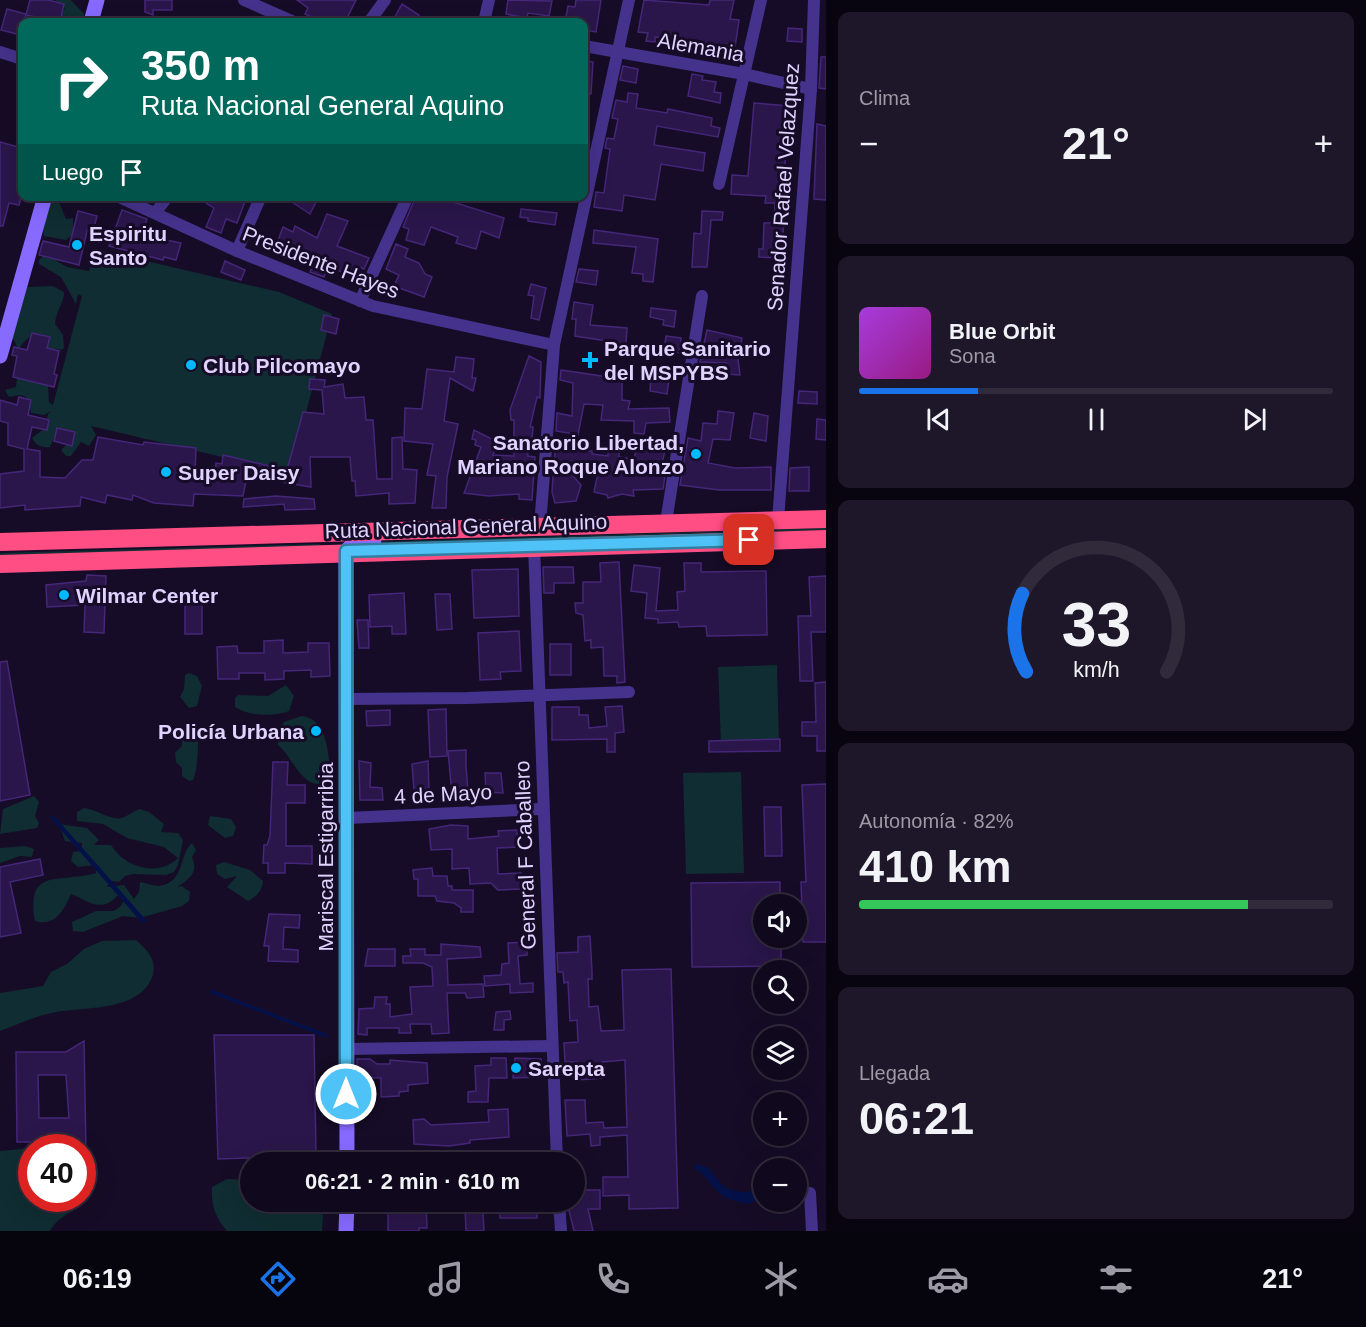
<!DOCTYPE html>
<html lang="es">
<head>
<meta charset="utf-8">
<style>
  :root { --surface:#10091d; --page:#1e172a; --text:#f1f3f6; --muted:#9c9aa4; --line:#302a3b; --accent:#1a73e8 }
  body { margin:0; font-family:Helvetica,sans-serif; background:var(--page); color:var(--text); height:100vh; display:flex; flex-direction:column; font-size:22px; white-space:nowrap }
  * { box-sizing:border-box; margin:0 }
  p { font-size:20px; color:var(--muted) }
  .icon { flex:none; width:33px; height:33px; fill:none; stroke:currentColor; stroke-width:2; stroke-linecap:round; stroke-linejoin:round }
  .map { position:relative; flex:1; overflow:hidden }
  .sheet { display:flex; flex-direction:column; gap:12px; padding:12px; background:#090510; width:540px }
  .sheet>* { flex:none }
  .top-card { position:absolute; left:18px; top:18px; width:570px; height:183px; border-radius:12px; box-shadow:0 6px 24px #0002,0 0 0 2px var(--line); background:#00695c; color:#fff; overflow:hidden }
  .tools { position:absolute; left:753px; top:894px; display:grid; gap:12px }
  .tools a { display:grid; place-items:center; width:54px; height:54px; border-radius:50%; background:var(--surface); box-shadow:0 6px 24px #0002,0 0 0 2px var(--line); font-size:30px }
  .speed { position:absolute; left:18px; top:1134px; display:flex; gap:12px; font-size:30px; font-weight:700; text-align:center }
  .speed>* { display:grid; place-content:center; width:78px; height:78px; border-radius:50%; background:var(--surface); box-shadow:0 6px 24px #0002,0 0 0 2px var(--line); line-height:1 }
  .speed .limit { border:9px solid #d22; background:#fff; color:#111 }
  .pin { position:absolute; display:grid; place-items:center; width:51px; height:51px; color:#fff; margin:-26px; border-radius:12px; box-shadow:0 3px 9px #0006 }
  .me { position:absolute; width:66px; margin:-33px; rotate:0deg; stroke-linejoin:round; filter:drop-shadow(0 0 4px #0008) }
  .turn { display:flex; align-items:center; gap:21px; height:126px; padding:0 24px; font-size:27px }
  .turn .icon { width:78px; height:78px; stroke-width:2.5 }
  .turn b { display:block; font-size:42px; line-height:51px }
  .then { display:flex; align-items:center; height:57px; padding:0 24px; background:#0003; gap:12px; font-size:22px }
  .big { font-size:45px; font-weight:700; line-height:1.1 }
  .sheet .tile { flex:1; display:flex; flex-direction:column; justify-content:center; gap:9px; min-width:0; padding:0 21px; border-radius:12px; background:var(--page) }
  .sheet .dial { align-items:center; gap:0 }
  .dial svg { height:156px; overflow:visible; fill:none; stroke:var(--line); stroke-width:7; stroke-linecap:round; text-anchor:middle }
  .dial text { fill:var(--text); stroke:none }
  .song { display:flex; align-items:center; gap:18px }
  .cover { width:72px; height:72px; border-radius:9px; background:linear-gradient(135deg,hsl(280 70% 55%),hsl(310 70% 35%)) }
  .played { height:6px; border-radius:3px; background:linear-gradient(90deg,var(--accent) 25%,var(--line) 25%) }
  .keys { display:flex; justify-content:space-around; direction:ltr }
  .heat { display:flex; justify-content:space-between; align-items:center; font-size:33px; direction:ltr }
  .charge { height:9px; border-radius:4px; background:linear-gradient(90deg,#34c759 82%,var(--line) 0) }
  .trip { position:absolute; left:240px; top:1152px; width:345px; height:60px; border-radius:30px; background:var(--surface); box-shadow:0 6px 24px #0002,0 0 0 2px var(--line); font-weight:700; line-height:60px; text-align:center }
  .menu { display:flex; height:96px; justify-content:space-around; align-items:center; background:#06040c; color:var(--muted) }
  .menu .icon { width:42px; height:42px }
  .menu .on { color:var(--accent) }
  .menu b { font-size:27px; color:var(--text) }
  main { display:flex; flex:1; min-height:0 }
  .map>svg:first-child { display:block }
  .green { fill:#0f2d32 }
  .water { fill:#041149 }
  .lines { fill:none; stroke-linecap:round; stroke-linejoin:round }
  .stream { stroke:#041149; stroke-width:3 }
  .building { fill:#2a164a; stroke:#452679; stroke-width:1.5; fill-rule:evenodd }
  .street { stroke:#45328c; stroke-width:12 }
  .secondary { stroke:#876aff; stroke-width:15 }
  .highway { stroke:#ff4e84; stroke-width:18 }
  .route-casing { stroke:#337fa1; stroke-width:15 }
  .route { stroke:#4fc3f7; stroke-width:10 }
  .poi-dot { fill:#00b9fe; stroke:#160c27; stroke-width:2 }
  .labels { text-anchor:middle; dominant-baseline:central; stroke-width:6; stroke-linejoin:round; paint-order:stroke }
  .street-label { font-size:21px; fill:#e0d3ff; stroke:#160c27 }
  .poi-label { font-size:21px; font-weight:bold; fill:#e0d3ff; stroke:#160c27; text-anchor:start }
</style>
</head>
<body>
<main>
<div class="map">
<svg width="826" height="1231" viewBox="0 0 826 1231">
  <rect width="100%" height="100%" fill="#160c27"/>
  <g class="green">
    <path d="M55,0H71L84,14L83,22L58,20L65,8Z"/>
    <path d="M50,197H57L66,219L73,218V234L66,240L44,236C42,227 49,207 50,197Z"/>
    <path d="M95,249L279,292L332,314L290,473L91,426L96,435L89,446L81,442L71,456H66L61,450L67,444L64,431L60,429L57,430L50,447C41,448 36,445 32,438L45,428L48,414L51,411L44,415L31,413C28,398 29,392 9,397L5,390L16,387L17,378H30L48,386L49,402L53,405L82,296L78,294L76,304L61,277L39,264V260L45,254L67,267L89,271Z"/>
    <path d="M53,286L64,292C65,300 56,311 55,324L63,335L64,348L61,350L48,348L46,336C32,330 26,340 18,349L12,336L27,287Z"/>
    <path d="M826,528V530L369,544V542Z"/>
    <path d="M320,544L319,546L0,555V553Z"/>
    <path d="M777,665L779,742L721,743L718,667Z"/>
    <path d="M189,673L197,676L202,686L197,706L189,708L180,697L184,689L185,675Z"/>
    <path d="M286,685L294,696L289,711C273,717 248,716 235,707V698L238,695L268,696Z"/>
    <path d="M302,716C328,719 329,756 330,776V780L323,785C298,784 294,758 278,745V734L284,722Z"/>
    <path d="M189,733L198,737C198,750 198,768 193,780L189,781L182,776V768L176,762L175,753L182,746V737Z"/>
    <path d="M741,772L744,873L686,874L683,773Z"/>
    <path d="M34,796L39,802L35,816L39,823L37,828L0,834L3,809Z"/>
    <path d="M84,808C96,809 111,821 122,818C128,816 133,811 140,809L149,812L164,824L161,832L178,833L183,840L178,865L174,872L166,875L133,874L125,876L119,882L110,881L107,887L124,885L134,899L139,892L140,882C146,883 154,886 159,886C186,882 178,855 192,843L196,850L192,857C199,873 189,879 177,887L182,886L190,892L189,901L182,906L140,918L123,916L83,932L73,931L72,922L96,911H114L121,906L125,898L117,896C101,914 87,900 71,894C64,910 55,927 35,921C26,866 59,884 96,873L95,865L78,867L71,861L73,852L82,851V843L65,841L59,824L87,828L99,840L94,845H111C124,867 158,878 178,858L164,847L127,838L103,824L77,821V812Z"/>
    <path d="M210,816L231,819L236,827L233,836L225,838L208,825Z"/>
    <path d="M25,846L34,849L32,857L20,856L0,863V848Z"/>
    <path d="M224,862L250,870L263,881C262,891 257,896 248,901L227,887L237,876L225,879L217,874L216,865Z"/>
    <path d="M136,940C146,949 157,959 153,974C142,1013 83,1006 52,1013C35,1016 17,1025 0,1031V993L43,986L51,972L67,964L84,949L102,941Z"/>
    <path d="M31,1148L32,1198H82L83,1163C105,1212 66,1203 50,1231H0V1151Z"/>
    <path d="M227,1179L250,1180V1202H324L322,1231H227C215,1217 211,1205 212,1187Z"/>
  </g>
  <g class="water">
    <path d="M48,815L56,818L147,921L142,923Z"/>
    <path d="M210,989L327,1034V1038L210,993Z"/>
    <path d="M695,1164C717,1167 711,1177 725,1187C736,1194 753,1193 763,1187V1196L749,1204C741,1202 732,1201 725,1197C712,1190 708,1175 694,1168Z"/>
  </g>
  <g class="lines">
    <path class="stream" d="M410,1162H442"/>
  </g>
  <g class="building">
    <path d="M30,0H48L64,4L60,22L26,15Z"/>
    <path d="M145,0H172V10H153V15L145,12Z"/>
    <path d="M297,0H356L345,22H321L305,14L308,8Z"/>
    <path d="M508,0L552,1L549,16L528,13L527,18L506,14Z"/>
    <path d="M576,0H601L596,32L584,30V22H565L568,6L575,7Z"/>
    <path d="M644,0L709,5L710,0H734L730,19L739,20L734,54L711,51L712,44L688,40L655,37V42L646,41L648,33L638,32Z"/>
    <path d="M402,4L419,15L415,22H392Z"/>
    <path d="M7,9L26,14L21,35L1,30Z"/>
    <path d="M788,28L802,29V42L787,41Z"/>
    <path d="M821,57H826V89L819,88Z"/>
    <path d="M584,60L593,62L591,94L584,93Z"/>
    <path d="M623,66L638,69L636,83L620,80Z"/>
    <path d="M692,74L703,76L702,80L716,82L714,92L721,93L720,103L688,96Z"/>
    <path d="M628,93L638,94L636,108L667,113L668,109L712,118L711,126L720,128L718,137L657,126L654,145L705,153L703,171L661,164L655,200L624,195L622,211L594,207L596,192L604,193L610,149L605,148L607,138L614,139L618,119L612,118L616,100L627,102Z"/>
    <path d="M754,103L790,106L782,198L789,199L788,212H784L782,258L759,257V249H763L764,223H774L775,203H765L766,196L731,194L732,175L748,176Z"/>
    <path d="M817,124L826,126V200L814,199Z"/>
    <path d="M0,142L22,148V193L19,205L9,203L3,226H0Z"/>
    <path d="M195,196H247L237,223L226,219L221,233L206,227L214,208Z"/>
    <path d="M283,196H319L310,214Z"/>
    <path d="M416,196H434L504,218L499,238L481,231L476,249L456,243L458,237L431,227L424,245L406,240L409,229L403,227Z"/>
    <path d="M521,209L557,213L555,225L528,221V218L520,217Z"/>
    <path d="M122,210L147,219L142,235L181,243L176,260L164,257L163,260L109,246Z"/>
    <path d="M78,211L97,216L94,228L88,227L79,265L39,255L43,241L69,247Z"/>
    <path d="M702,211L723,212L722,220H711L707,267H692L694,233L701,234Z"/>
    <path d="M327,214L348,221L337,246L369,258L364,269L357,266L353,277L328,266L324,277L310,272L316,258L290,248L286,258L271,251L275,242L277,243L283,227L293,232L295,226L317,238Z"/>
    <path d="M594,230L658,239L653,282L643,281V274L632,273L636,247L593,243Z"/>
    <path d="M396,244L408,249L405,257L419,263L425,274L432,277L424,297L394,286L399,275L386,269Z"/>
    <path d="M225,261L245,270L241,280L221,272Z"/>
    <path d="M579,269L598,271L596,285L576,282Z"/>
    <path d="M531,284L546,288L539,320L531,318L534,296L528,295Z"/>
    <path d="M574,302L593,305L590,325L627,328L626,344L575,336L576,319H572Z"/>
    <path d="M651,308L676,311L674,327L663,325L664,320L650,317Z"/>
    <path d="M324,315L339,319L336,334L321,330Z"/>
    <path d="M707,330L742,338L738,359L740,375L725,374L726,363L700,362Z"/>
    <path d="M32,333L50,337L47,348L59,351L54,374L57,375L54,387L13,377L17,356L12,355L14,347L27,350Z"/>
    <path d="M666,336L681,338L680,353L664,351Z"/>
    <path d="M529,356L541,362L540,398L537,397L530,427H533L532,439L526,438L528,456L535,457L532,500L519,499V494L489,496L464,493L481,447L475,445L476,440L472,439L474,430L498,442L493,455L514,456V420H511L510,410Z"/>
    <path d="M456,357L474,359L472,378H476L473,391L450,378L444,421L458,424L447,477L446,508H432L436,476L427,475L433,444L404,441L405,408L422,409L427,369L454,372Z"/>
    <path d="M561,370L622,379V400L630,401L628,409L669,408L670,422L646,423L644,434L634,433V421L601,420L603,405L584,404L578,435L556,431L557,413L572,416L573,383L560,380Z"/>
    <path d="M651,376L669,379L667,394L650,391Z"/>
    <path d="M310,379L325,380L324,387L343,384L345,398L364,397L366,420H373L377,479H392V438L402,437L403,469L417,470L415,503L389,504V493L356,496L355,481H352L350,457H310L311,487L263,479L264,474L248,471L243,496L194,494L193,506L154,503L133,495L132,500L107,495L105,503L81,497L80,506L25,510V505L0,508V474L24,471V449L8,445V423L0,421V400L17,405L19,397L31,400L28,415L49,420L47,430L32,427L27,449L40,451V477L65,478L82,460H93L98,437L143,445L144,442L196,448L195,473H215L216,463L222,464L223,455L287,470L303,412L324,414L322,390L309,389Z"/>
    <path d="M799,391L817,392V404L798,403Z"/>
    <path d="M718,411L734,413L730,440L713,439L708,463L735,468L771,467V490H719L680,485L688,438L701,441L703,423L717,424Z"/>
    <path d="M754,413L768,416L766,441L750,438Z"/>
    <path d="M817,419L826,420V440L816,439Z"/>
    <path d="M57,428L75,432L72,446L54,441Z"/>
    <path d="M637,446L665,451L662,463H667L663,489L633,490L634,496L622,494L608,498L607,495L594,492L599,468L565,467L581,485L576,501L555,503L552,492L555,450L592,451V454L608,456V451L619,452V457L634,459Z"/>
    <path d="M809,467V491H789L790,468Z"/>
    <path d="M276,496L314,499L315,509L285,510L284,504L243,507L244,499Z"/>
    <path d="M619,562L625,682L617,683V676H604L603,647L591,648V640L585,641L583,615L576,613L575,603H583V582H601L600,563Z"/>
    <path d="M684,563H701V572L766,571L767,635L707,636L706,626L679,627L678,622L658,623V619L645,618L647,593L631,591L634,565L660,568L656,611L678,610L677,592L685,591Z"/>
    <path d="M543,567H573L574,583H554V593H544Z"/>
    <path d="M518,569L519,616L474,618L472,570Z"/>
    <path d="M87,575L106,576L104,633L84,632L85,605L47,607L46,585L86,581Z"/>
    <path d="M826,576V632H811L813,681H800L798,616H811L809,577Z"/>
    <path d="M404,593L406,634H392V626L370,627L369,595Z"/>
    <path d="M435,594H450L452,629L437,630Z"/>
    <rect x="185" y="596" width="17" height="38"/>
    <path d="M357,620H368L369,648H359Z"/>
    <path d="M519,631L521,671L500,672L501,679L480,680L478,633Z"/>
    <path d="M283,640V653L308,652V643H329L330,676L311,677V670L284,671V679L265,680V673H239V679H218L217,647L237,646L238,653H264V641Z"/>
    <rect x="550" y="644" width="21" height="31"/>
    <path d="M7,661L30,795L0,801V662Z"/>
    <path d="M826,682V751H817V736H802V722H816L815,683Z"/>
    <path d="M622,706L624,732L615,733V752H607V739L552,740V707H579V715H588L589,728L607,726L605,707Z"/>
    <path d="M446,709L447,756L430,757L428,710Z"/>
    <path d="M390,710V725L367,726L366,711Z"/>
    <path d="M780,739V751L709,752V741Z"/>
    <path d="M466,750V766L468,791L451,784L448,751Z"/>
    <path d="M359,761L371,763L370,787L382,788L383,800H360Z"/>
    <path d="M428,761L429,789L414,790L412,764Z"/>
    <path d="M273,762H288L287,785H305V803H286V846H312V864L285,863V873H268V863H263L264,845H267L270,836Z"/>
    <path d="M485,773H501L503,793L486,792Z"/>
    <path d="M826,784V942H803L801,882H806L802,785Z"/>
    <path d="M764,807H781L782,856H765Z"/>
    <path d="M451,825L468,826V839L499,836L498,831L517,830L518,847L497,848L498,874L521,873V889L498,890L491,883L470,884L469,868L452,869V849L431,850L429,829Z"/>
    <path d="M40,859L43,875L10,882L21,933L0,937V867Z"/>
    <path d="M432,868L433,876H447L448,886H452V890H473V912H461V908L454,903L437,901L435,896H418V879H414L413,870Z"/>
    <path d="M780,882V904H764V938H781V966L692,967L691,883Z"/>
    <path d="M269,914L300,915L299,928L284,927L283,949L298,950V962L268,961L269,946H264Z"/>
    <path d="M590,936L592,971V979H588L589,1007L598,1006L601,1031L624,1030L622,970L671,969L678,1208L629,1209V1195L603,1196V1177H628L627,1135L600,1137V1145L591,1146L590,1134L567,1136L565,1100H585L586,1123L603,1122L604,1128L627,1127L625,1060L602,1062L603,1078L578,1080L577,1062H565L564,1043L578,1042L577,1020L570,1021L568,982L564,983L563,972H558L557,953L578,952V937Z"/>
    <path d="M527,942V955L518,956L520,984L533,983V992L510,993V984L485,986L484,976L501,975L502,964L509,963L508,943Z"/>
    <path d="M441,944L480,947L481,957L447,959L448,985L483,984L484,997L467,998L465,993H447L449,1033L432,1034L431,1024H410L411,1033H399V1028H367V1035L358,1034L359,1009L374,1008L375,997H387L386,1004H390V1017L412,1014L410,987L433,986L432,967L423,963H403V956H411L410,949H425V955H441Z"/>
    <path d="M368,949H395V966H365Z"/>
    <path d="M510,1011L511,1019L504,1020V1030H494L496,1012Z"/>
    <path d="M214,1035H314L316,1156L218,1159Z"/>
    <path d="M84,1041L86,1152L69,1142H17L16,1052H66ZM38,1075H66L69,1118H39Z"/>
    <path d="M491,1058H506L507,1078H489L488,1102H468V1092L476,1091L475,1066L491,1065Z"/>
    <path d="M515,1058L541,1059V1077L513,1078Z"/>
    <path d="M357,1059H370L377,1064H390V1060L427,1063L428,1083L408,1085V1091L399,1092V1096L381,1097V1078L357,1077Z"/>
    <path d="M508,1109L509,1137L470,1140V1143L449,1146L414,1144L413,1120L424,1119L431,1125L489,1122L488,1110Z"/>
    <path d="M574,1190H600V1209H588L593,1231H574L567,1202H574Z"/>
    <path d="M388,1202H426L427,1228H419V1231H388Z"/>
    <path d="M468,1202H537V1218H500V1211L483,1212L484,1231H466L465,1207Z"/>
  </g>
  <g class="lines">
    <g class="street">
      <path d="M244,0L294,22"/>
      <path d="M369,22L385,0"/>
      <path d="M484,22L489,0"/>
      <path d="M584,46L744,74L811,89"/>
      <path d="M0,52L22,59"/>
      <path d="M719,184L761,0"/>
      <path d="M117,196L237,251L373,306L554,345"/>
      <path d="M156,212L168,196"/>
      <path d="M237,251L261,196"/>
      <path d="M360,301L408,196"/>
      <path d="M778,520L811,89L814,0"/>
      <path d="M666,522L702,296"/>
      <path d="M540,526L554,345L629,0"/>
      <path d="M534,546L557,1162"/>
      <path d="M346,699L467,698L629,692"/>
      <path d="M347,818L542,809"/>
      <path d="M346,1049L551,1046"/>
      <path d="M810,1193L812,1231"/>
      <path d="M559,1202L561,1231"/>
    </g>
    <g class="secondary">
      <path d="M91,22L97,0"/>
      <path d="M0,356L45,196"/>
      <path d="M347,1162L346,551L356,541L374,540"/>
      <path d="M346,1231L347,1202"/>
    </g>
    <g class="highway">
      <path d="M0,542L826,519"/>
      <path d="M0,564L826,539"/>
    </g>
  </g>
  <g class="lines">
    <defs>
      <path id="route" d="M346,1094V551L749,540"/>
    </defs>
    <use href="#route" class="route-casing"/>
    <use href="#route" class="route"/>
  </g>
  <g class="poi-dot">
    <circle cx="77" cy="245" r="6"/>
    <path d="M587 351h6v6h6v6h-6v6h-6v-6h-6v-6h6z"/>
    <circle cx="191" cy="365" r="6"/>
    <circle cx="696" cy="454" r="6"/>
    <circle cx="166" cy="472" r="6"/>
    <circle cx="64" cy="595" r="6"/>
    <circle cx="316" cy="731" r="6"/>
    <circle cx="516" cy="1068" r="6"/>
  </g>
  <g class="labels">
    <g class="street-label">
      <text transform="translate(701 47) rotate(10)">Alemania</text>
      <text transform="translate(783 187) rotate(-86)">Senador Rafael Velazquez</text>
      <text transform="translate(321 262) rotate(21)">Presidente Hayes</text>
      <text transform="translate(466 526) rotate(-2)">Ruta Nacional General Aquino</text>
      <text transform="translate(443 794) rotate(-3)">4 de Mayo</text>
      <text transform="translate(525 855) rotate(-92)">General F Caballero</text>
      <text transform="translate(325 857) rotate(-90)">Mariscal Estigarribia</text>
    </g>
    <g class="poi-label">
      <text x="89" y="233">Espiritu<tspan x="89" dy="24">Santo</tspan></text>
      <text x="604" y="348">Parque Sanitario<tspan x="604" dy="24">del MSPYBS</tspan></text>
      <text x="203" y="365">Club Pilcomayo</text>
      <text x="684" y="442" text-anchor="end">Sanatorio Libertad,<tspan x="684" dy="24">Mariano Roque Alonzo</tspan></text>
      <text x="178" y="472">Super Daisy</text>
      <text x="76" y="595">Wilmar Center</text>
      <text x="304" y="731" text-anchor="end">Policía Urbana</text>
      <text x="528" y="1068">Sarepta</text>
    </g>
  </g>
</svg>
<div class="tools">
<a><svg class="icon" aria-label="sound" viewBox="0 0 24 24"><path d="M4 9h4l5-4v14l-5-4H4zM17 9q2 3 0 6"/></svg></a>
<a><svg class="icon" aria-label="search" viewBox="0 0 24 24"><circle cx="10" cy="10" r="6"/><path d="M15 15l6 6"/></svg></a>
<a><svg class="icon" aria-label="layers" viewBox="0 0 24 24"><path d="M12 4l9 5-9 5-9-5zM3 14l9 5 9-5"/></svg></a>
<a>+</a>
<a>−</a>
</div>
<div class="speed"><div class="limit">40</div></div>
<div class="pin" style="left:749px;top:540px;background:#d93025"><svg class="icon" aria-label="arrive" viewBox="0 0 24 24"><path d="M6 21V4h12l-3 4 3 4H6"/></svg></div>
<svg class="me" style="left:346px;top:1094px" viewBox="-20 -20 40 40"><circle r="17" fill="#4fc3f7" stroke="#fff" stroke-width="3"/><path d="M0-11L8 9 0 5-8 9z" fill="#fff"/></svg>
<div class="trip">06:21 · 2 min · 610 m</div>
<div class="top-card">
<div class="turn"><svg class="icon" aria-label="right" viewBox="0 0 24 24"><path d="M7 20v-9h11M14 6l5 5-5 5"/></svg><div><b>350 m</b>Ruta Nacional General Aquino</div></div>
<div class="then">Luego<svg class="icon" aria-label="arrive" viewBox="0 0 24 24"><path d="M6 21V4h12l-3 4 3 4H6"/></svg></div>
</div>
</div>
<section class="sheet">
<div class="tile"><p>Clima</p>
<div class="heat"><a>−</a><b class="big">21°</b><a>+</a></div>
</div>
<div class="tile">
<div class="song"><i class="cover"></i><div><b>Blue Orbit</b><p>Sona</p></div></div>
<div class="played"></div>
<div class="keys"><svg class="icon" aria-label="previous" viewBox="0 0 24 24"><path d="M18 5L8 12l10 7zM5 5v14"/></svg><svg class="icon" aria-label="pause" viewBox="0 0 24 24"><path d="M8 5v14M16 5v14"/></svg><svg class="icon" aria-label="next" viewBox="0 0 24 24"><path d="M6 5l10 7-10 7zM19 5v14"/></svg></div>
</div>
<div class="tile dial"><svg viewBox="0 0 100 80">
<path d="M14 69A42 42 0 1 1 86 69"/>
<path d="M14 69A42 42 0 0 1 12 29" stroke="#1a73e8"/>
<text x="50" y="56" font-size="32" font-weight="700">33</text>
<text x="50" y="72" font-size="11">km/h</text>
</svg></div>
<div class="tile"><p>Autonomía · 82%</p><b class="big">410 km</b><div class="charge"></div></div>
<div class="tile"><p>Llegada</p><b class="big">06:21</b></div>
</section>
</main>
<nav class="menu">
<b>06:19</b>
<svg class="icon on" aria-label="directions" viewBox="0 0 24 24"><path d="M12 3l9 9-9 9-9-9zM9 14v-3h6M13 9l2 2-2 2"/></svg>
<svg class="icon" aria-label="music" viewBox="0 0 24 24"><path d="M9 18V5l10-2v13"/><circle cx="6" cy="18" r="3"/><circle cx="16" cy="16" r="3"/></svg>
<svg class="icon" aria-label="phone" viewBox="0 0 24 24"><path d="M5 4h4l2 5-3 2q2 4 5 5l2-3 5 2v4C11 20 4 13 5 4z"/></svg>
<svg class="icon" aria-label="climate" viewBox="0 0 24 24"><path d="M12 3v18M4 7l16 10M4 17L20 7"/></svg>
<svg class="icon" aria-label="car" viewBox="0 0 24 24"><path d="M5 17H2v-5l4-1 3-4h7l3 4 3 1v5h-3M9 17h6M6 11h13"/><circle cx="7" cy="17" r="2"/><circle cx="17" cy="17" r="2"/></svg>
<svg class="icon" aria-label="filters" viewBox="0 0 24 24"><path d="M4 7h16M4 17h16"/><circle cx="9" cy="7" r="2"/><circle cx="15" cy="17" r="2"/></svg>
<b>21°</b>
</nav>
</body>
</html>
